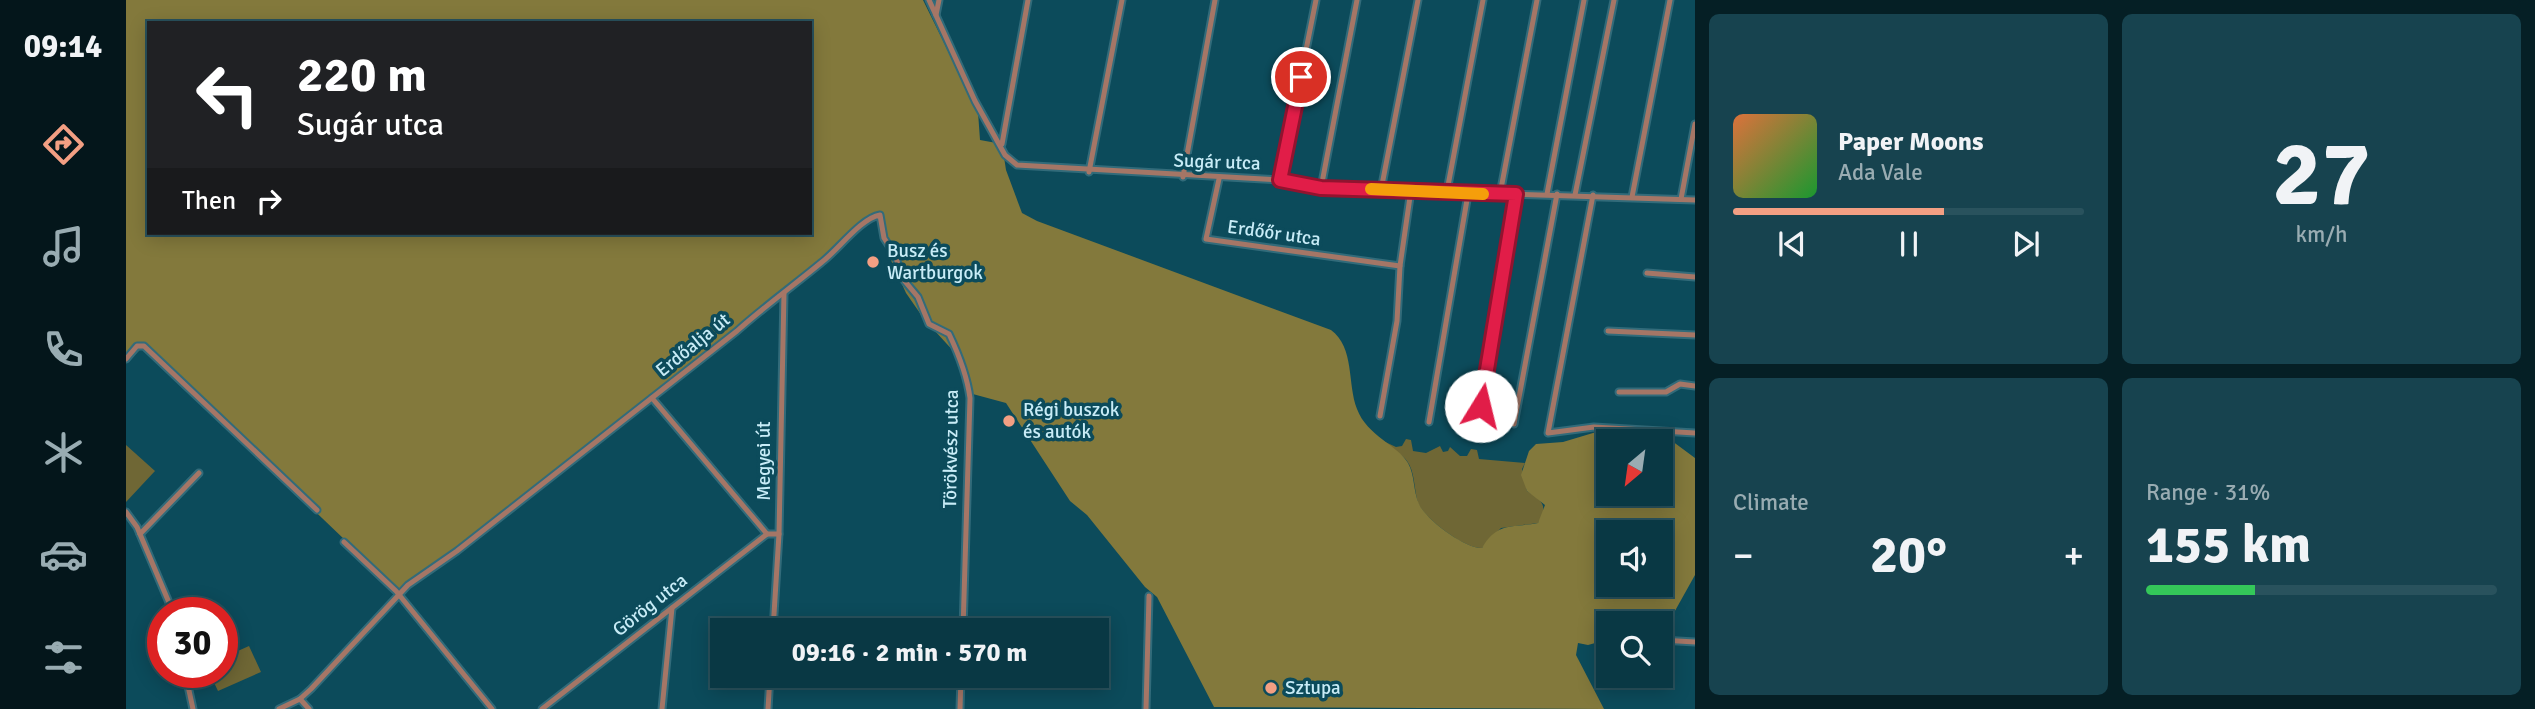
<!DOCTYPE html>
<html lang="en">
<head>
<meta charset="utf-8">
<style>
  :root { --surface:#093844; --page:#17434f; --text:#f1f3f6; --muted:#99acb2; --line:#29525d; --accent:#f39f83 }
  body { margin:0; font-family:Signika,sans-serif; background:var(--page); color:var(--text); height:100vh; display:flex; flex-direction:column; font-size:26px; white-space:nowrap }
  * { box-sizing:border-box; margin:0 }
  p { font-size:23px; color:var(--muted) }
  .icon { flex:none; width:38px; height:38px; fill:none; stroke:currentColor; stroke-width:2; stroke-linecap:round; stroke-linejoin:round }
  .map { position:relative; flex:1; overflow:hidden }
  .side { display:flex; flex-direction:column; gap:14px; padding:14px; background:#051f25; width:840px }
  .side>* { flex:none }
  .hud { position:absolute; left:21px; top:21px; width:665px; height:214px; border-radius:0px; box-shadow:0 4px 18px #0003,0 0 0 2px var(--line); background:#202124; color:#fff; overflow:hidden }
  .needle { width:46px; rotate:209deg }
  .tools { position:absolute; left:1470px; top:429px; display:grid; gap:14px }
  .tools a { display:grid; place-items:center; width:77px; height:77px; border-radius:0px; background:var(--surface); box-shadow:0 4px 18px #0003,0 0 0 2px var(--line); font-size:35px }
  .speed { position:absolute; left:21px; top:597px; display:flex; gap:14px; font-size:35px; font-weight:700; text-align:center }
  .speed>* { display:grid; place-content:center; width:91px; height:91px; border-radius:50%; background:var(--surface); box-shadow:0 4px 18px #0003,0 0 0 2px var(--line); line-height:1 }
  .speed .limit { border:10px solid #d22; background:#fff; color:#111 }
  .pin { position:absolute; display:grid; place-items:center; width:60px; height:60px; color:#fff; margin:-30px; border:4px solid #fff; border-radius:50%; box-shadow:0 2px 7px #0007 }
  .me { position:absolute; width:77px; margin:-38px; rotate:9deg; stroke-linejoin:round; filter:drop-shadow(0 0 5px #0008) }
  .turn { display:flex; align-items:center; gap:24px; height:147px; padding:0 35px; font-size:32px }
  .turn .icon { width:91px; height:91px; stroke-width:2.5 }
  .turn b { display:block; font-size:49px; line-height:60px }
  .then { display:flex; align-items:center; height:66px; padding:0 35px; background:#0003; gap:14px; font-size:26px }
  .big { font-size:52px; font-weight:800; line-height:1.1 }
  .side .tile { flex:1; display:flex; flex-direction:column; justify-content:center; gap:10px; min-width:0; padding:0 24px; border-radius:10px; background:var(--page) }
  .side .dial { align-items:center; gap:0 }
  .dial b { font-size:91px; line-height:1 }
  .song { display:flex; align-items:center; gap:21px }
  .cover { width:84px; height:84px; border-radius:10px; background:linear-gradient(135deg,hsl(20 70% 55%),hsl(130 70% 35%)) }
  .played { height:7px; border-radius:4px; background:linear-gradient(90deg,var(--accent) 60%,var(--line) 60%) }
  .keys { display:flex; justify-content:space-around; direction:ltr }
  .heat { display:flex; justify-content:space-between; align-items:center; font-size:38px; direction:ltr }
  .charge { height:10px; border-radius:5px; background:linear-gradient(90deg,#34c759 31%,var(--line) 0) }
  .side .tiles { flex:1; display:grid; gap:14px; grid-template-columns:repeat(2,1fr) }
  .trip { position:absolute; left:584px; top:618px; width:399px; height:70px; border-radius:0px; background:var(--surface); box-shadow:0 4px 18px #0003,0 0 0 2px var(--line); font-weight:800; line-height:70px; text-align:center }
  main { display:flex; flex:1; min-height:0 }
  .dock { display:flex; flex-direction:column; width:126px; justify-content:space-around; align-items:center; background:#04161b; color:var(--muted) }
  .dock .icon { width:49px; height:49px }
  .dock .current { color:var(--accent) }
  .dock b { font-size:32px; color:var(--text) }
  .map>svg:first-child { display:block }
  .green { fill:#6f6735 }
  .forest { fill:#83793c; fill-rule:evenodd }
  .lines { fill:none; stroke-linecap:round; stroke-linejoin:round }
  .minor-casing { stroke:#326b7a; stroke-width:9 }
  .minor { stroke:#a57666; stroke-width:5 }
  .route-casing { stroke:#92132f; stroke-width:18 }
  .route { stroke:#e11d48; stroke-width:12 }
  .slow { stroke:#f59e0b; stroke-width:12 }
  .poi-dot { fill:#f39f83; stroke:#0c4b5b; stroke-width:2.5 }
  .labels { text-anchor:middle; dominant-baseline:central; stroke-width:7; stroke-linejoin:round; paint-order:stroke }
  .street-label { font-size:19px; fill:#c8ecf7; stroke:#0c4b5b }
  .poi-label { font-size:19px; fill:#c8ecf7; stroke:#0c4b5b; text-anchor:start }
</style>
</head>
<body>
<main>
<nav class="dock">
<b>09:14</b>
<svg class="icon current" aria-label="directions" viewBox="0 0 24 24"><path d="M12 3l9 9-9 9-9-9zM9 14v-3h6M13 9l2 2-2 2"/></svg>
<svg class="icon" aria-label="music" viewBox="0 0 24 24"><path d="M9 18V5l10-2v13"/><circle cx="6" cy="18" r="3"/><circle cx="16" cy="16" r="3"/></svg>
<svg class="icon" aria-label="phone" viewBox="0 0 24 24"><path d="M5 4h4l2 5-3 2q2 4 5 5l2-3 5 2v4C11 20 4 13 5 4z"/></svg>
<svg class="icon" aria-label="climate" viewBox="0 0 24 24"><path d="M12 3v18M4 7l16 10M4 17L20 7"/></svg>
<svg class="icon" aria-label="car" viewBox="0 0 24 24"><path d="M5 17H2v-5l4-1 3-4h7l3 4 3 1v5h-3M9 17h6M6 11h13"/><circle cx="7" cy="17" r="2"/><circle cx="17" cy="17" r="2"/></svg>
<svg class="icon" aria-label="filters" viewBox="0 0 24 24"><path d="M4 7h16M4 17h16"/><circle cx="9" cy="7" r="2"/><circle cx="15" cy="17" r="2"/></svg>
</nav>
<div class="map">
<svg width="1569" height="709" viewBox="0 0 1569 709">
  <rect width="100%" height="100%" fill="#0c4b5b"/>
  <g class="green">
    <path d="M1280,439L1285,440L1287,451L1300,453L1314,446L1317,452L1322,451L1324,447L1334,456H1341L1345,449L1351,450L1353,459L1399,463L1396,469L1401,491C1416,500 1423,506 1412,523L1375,528L1356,548C1339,549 1299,519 1292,503C1288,490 1289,471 1281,461C1275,453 1263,447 1255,440L1270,447L1276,446Z"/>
    <path d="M0,445L29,471L0,502Z"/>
    <path d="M123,646L135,672L92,691L83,672H96V658Z"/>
  </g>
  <path class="forest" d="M0,0H797L852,112L854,140L876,144L880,170L896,213L911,221L1205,330C1229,348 1221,383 1231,409C1241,436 1273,446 1282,463C1289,475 1287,491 1293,504C1300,520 1340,549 1356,548C1371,522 1385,528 1412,523L1419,505L1401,491L1395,475L1403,451L1410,444L1437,442L1477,430L1542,438L1569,458V575L1545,618L1496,612L1492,623H1482L1480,640L1462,645L1452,643L1450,655L1478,709L1088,707L1031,597L1019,587L961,515L944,501L880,403L843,393L831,355L798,319L780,293L764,258L754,215L331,551L293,577L274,597L219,540L17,347L0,363ZM23,23H684V233H23ZM1482,441H1535V494H1482ZM1482,532H1535V584H1482Z"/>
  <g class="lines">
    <defs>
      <g id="minor">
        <path d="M803,0L849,101L879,155L891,165L1154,180L1195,188L1569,200"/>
        <path d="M810,15L813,0"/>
        <path d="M876,144L902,0"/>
        <path d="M963,172L996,0"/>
        <path d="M1057,177L1089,0"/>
        <path d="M1093,179L1080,239L1274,266"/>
        <path d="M1154,180L1190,0"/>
        <path d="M1195,188L1231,0"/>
        <path d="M1255,190L1292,0"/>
        <path d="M1321,191L1357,0"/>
        <path d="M1374,194L1411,0"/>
        <path d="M1421,194L1458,0"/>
        <path d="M1449,195L1488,0"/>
        <path d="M1467,195L1422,433L1468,427L1569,433"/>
        <path d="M1506,197L1544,0"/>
        <path d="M1555,199L1569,124"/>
        <path d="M1521,273L1569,277"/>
        <path d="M1482,331L1569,335"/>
        <path d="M0,359L11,346H18L191,510"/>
        <path d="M1493,392H1540L1554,384L1569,386"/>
        <path d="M526,398L641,534"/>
        <path d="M1254,416L1271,321L1274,266L1285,190"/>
        <path d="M1303,422L1342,194"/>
        <path d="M1388,424L1431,194"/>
        <path d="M1350,432L1390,194"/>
        <path d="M0,512L11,527L47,612"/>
        <path d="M14,534L73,473"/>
        <path d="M218,542L270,591L366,709"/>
        <path d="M647,630L653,534L658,293"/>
        <path d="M1473,638H1482"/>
        <path d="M1535,640L1569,642"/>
        <path d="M59,672L67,709"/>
        <path d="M174,699L183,709"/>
        <path d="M153,709L174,699L185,689L282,585L331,551L611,331C639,306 667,286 696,262C712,250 735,218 754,215L758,238L769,255L777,279L792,297L803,324L823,334C833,355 841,375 844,398L837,630"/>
        <path d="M416,709L641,534H653"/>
        <path d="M536,709L546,608"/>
        <path d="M642,709L644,676"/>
        <path d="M834,709L835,676"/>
        <path d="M1020,709L1023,596"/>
      </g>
    </defs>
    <use href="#minor" class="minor-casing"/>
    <use href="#minor" class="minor"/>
  </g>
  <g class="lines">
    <defs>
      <path id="route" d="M1175,77L1154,180L1195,188L1390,194L1355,406"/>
    </defs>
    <use href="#route" class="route-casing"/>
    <use href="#route" class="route"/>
    <path class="slow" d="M1245,189L1357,194"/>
  </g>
  <g class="poi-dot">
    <circle cx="747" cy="262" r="7"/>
    <circle cx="883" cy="421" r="7"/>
    <circle cx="1145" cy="688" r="7"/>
  </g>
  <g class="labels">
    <g class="street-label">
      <text transform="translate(1091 162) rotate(2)">Sugár utca</text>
      <text transform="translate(1148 233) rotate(8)">Erdőőr utca</text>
      <text transform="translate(567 345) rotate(-39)">Erdőalja út</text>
      <text transform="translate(825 449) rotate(-89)">Törökvész utca</text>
      <text transform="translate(638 461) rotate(-90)">Megyei út</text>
      <text transform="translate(524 605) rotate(-38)">Görög utca</text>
    </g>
    <g class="poi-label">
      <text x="761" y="251">Busz és<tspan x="761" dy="22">Wartburgok</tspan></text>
      <text x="897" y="410">Régi buszok<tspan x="897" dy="22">és autók</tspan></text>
      <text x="1159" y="688">Sztupa</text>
    </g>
  </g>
</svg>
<div class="tools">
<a><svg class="needle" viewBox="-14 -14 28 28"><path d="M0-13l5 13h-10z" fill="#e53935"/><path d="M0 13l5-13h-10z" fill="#99acb2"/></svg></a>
<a><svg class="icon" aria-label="sound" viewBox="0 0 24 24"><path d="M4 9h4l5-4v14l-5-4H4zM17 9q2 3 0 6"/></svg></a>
<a><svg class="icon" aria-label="search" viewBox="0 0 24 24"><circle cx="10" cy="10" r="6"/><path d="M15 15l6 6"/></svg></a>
</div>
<div class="speed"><div class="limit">30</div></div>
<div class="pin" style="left:1175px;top:77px;background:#d93025"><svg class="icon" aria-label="arrive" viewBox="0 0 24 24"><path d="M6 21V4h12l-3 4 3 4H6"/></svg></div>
<svg class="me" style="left:1355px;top:406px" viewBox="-20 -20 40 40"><circle r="19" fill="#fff"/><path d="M0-13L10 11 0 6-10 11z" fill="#e11d48"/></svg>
<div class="trip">09:16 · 2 min · 570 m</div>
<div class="hud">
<div class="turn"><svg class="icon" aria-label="left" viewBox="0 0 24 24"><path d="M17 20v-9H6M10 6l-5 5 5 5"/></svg><div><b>220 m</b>Sugár utca</div></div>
<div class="then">Then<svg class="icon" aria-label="right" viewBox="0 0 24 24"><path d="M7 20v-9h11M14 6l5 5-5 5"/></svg></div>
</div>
</div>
<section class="side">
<div class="tiles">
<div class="tile">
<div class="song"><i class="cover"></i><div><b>Paper Moons</b><p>Ada Vale</p></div></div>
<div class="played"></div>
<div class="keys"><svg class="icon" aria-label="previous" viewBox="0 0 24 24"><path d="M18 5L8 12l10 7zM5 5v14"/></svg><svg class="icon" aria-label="pause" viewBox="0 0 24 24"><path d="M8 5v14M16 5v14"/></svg><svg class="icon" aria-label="next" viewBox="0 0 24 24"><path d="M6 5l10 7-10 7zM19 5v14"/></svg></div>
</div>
<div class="tile dial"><b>27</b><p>km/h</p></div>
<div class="tile"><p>Climate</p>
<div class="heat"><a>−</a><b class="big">20°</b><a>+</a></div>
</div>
<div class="tile"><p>Range · 31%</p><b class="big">155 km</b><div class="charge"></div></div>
</div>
</section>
</main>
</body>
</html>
